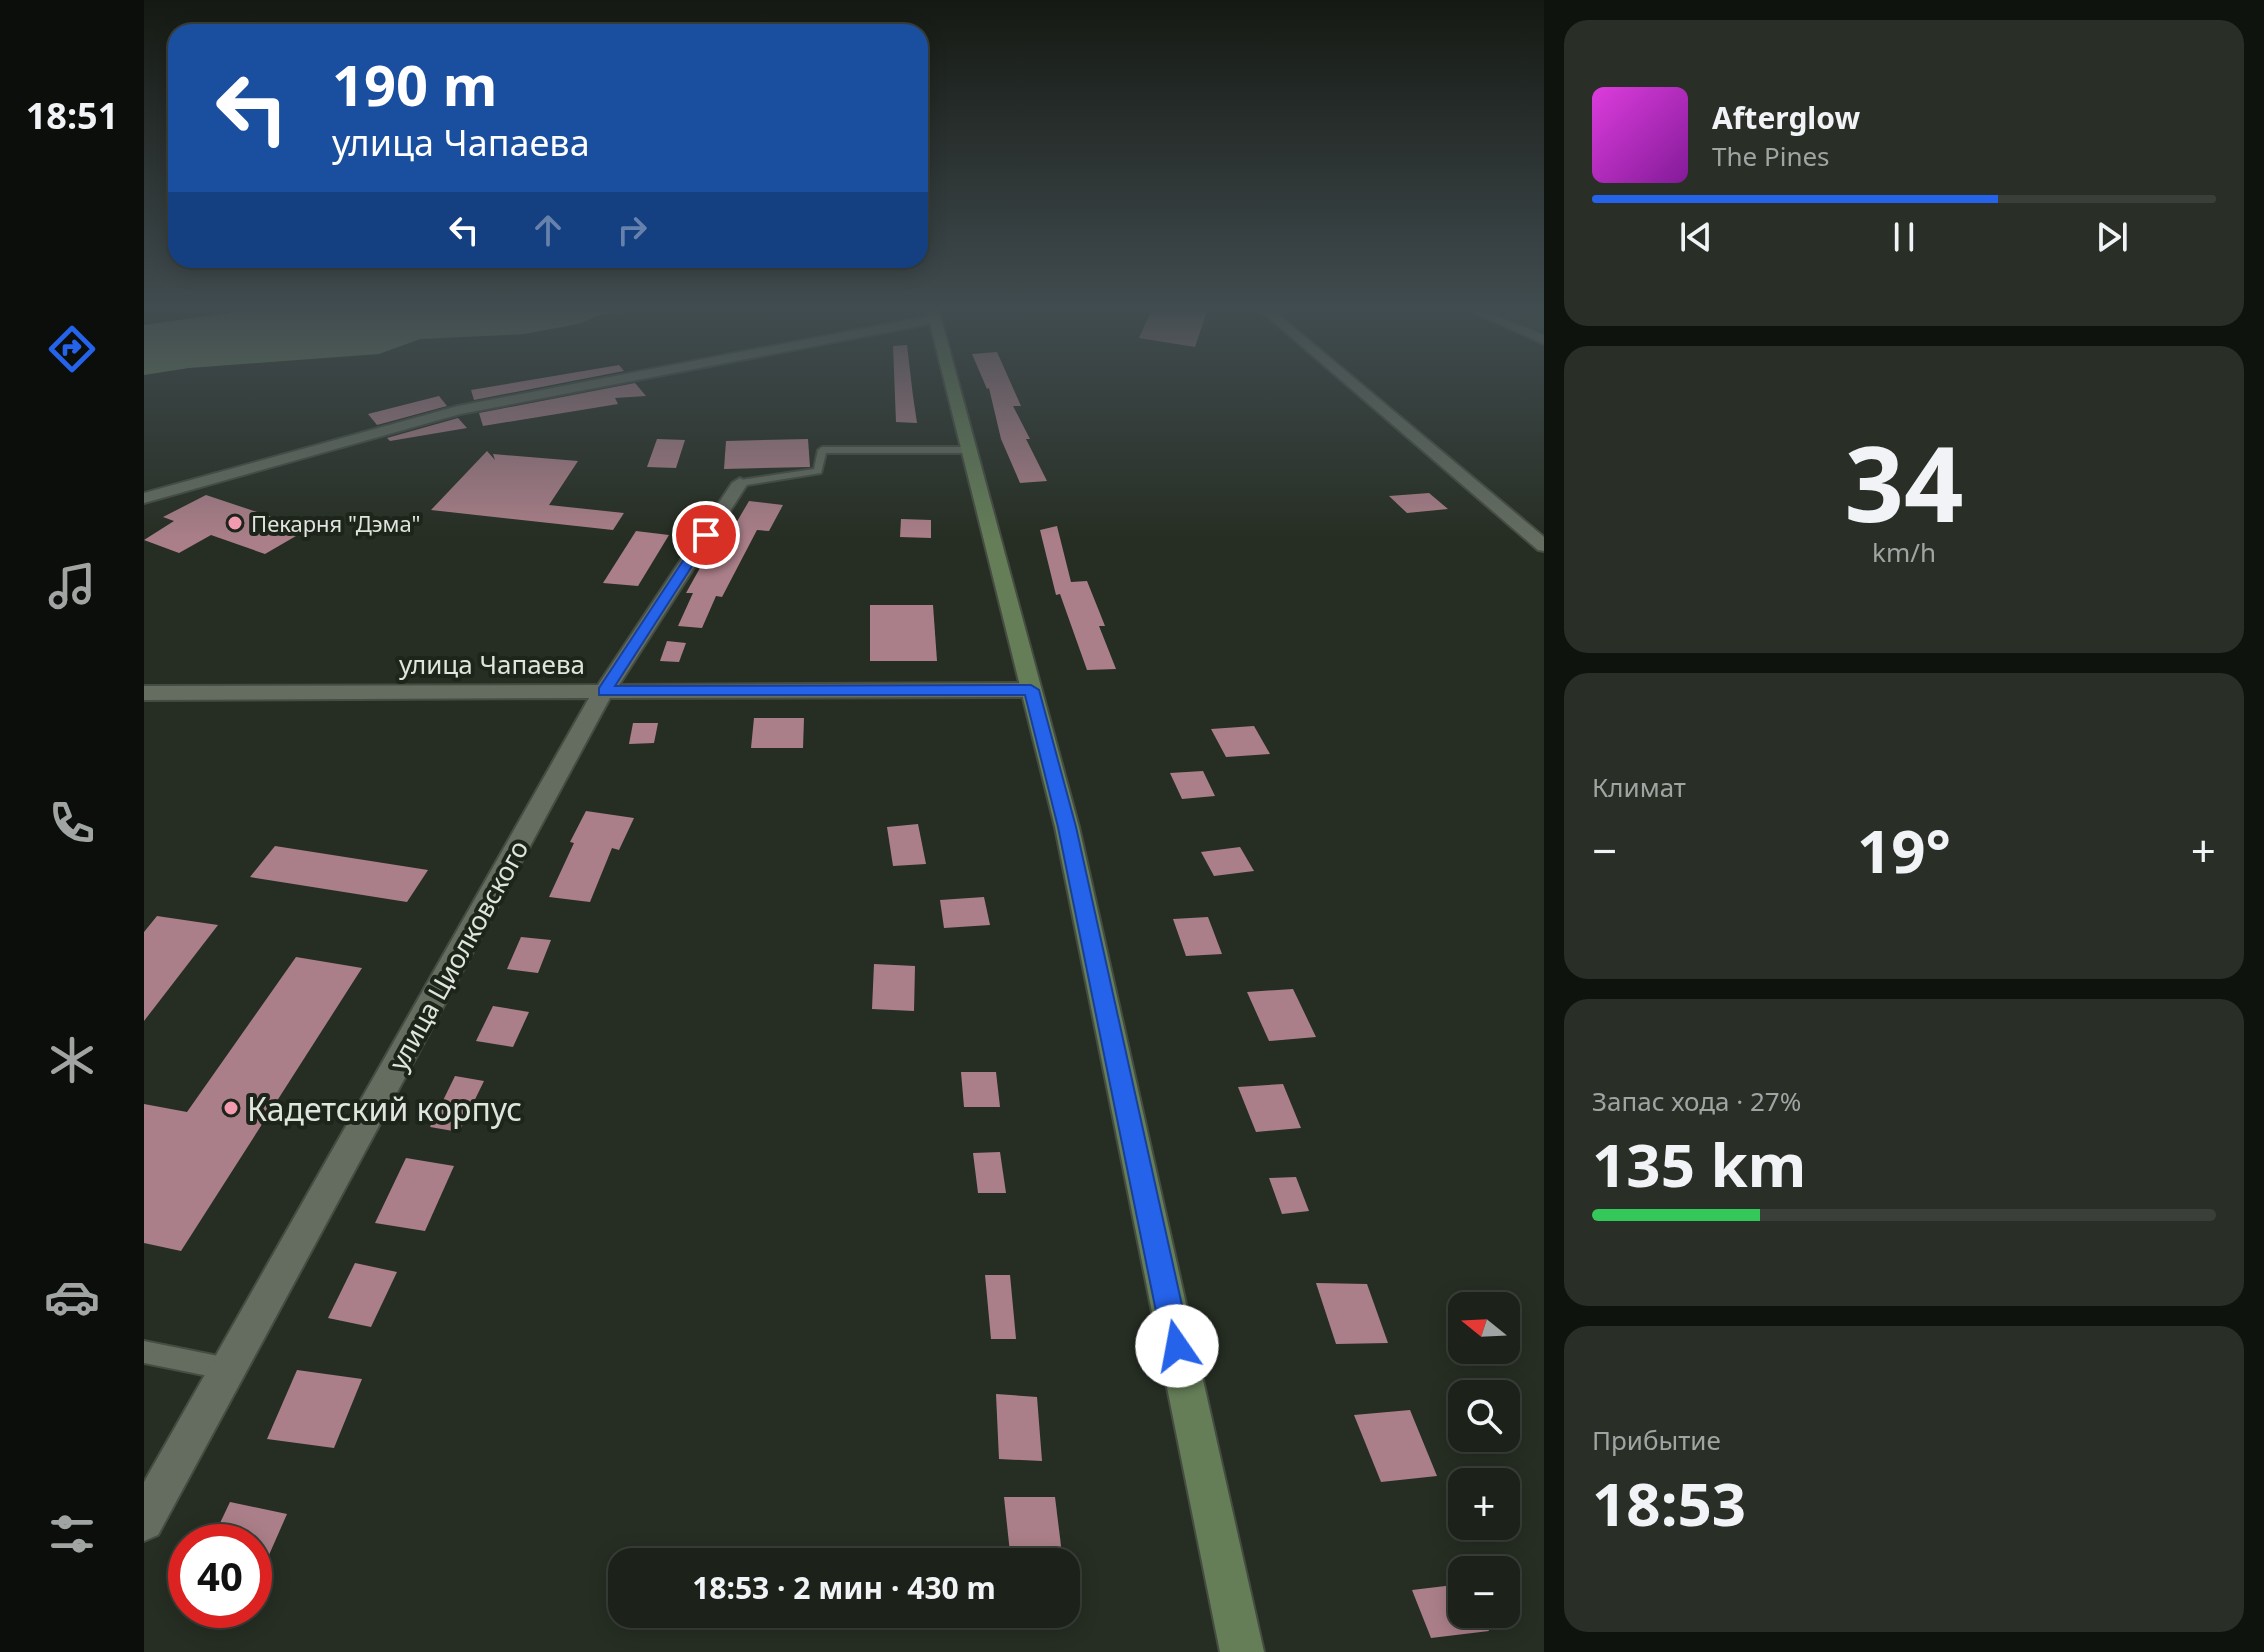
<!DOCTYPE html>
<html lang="ru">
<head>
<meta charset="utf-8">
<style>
  :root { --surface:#1c221a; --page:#292f27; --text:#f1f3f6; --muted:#a0a4a2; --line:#3a3f39; --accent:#2563eb }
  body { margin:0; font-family:"Noto Sans",sans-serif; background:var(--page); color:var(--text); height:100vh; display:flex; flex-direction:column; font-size:30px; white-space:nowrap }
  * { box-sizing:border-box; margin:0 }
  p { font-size:26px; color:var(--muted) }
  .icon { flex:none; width:44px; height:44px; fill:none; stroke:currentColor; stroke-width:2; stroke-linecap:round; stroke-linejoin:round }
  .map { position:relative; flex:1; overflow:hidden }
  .sheet { display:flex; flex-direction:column; gap:20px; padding:20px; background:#0f130e; width:720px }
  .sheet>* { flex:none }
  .top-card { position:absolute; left:24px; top:24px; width:760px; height:244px; border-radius:24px; box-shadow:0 4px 20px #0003,0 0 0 2px var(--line); background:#1a4fa0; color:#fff; overflow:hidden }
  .needle { width:52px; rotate:288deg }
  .fabs { position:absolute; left:1304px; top:1292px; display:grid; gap:16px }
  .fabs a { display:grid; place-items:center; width:72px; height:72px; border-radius:16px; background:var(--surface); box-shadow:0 4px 20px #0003,0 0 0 2px var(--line); font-size:40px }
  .speed { position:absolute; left:24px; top:1524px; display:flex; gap:16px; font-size:40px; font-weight:700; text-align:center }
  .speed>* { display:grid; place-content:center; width:104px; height:104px; border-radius:50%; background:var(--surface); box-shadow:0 4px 20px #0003,0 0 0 2px var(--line); line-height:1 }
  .speed .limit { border:12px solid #d22; background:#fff; color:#111 }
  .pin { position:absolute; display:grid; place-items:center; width:68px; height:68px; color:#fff; margin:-34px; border:4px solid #fff; border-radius:50%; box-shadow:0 2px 8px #0007 }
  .me { position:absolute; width:88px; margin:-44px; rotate:348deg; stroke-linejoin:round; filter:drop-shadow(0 0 6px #0008) }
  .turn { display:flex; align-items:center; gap:28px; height:168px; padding:0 32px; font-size:36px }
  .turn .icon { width:104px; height:104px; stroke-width:2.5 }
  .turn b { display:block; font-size:56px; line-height:68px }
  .lanes { display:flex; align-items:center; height:76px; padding:0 32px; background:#0003; justify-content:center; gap:40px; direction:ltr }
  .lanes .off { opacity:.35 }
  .big { font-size:60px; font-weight:700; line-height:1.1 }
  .sheet .tile { flex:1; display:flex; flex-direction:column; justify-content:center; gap:12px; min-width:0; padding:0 28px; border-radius:24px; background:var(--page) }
  .sheet .dial { align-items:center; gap:0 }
  .dial b { font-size:104px; line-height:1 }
  .song { display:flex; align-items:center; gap:24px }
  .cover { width:96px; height:96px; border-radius:12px; background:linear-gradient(135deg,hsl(300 70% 55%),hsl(290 70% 35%)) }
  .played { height:8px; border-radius:4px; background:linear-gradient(90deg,var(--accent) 65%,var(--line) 65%) }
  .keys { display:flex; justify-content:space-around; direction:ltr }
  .heat { display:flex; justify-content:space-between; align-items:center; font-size:44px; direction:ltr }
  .charge { height:12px; border-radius:6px; background:linear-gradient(90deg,#34c759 27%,var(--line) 0) }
  .trip { position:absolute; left:464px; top:1548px; width:472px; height:80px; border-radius:24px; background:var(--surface); box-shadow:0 4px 20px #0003,0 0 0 2px var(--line); font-weight:700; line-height:80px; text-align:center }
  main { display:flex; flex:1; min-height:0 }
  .dock { display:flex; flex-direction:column; width:144px; justify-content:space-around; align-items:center; background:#0b0e0a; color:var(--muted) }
  .dock .icon { width:56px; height:56px }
  .dock .on { color:var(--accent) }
  .dock b { font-size:36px; color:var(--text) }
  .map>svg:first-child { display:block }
  .green { fill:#35432f }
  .water { fill:#6d8362 }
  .building { fill:#ab7f89 }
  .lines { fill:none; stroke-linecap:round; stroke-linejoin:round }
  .lane-casing { stroke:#454c42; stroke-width:4 }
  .street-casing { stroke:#454c42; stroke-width:4 }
  .secondary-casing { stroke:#454c42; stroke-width:4 }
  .lane { fill:#646d60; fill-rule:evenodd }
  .street { fill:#646d60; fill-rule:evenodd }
  .secondary { fill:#657e58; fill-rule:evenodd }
  .route { fill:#2563eb; stroke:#184099; stroke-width:2 }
  .poi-dot { fill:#f29ab0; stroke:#1d2419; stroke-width:3 }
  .labels { text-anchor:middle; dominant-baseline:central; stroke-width:8; stroke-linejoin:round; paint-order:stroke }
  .far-poi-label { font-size:22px; fill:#dfe4dd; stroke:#1d2419; text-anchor:start }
  .street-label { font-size:26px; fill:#dfe4dd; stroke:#1d2419 }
  .near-poi-label { font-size:32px; fill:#dfe4dd; stroke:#1d2419; text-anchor:start }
</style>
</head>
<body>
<main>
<nav class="dock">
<b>18:51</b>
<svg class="icon on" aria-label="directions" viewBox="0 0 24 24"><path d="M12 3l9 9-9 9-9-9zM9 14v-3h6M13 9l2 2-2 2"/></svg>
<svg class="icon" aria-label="music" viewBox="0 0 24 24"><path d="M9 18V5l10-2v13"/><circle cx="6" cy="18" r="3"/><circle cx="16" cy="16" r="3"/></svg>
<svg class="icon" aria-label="phone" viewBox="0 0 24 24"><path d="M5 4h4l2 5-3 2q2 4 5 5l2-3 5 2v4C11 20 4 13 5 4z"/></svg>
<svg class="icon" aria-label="climate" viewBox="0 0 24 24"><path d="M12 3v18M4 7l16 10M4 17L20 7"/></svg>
<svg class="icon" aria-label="car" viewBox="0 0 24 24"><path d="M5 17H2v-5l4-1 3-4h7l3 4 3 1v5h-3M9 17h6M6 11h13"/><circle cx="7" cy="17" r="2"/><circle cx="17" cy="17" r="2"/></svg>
<svg class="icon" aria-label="filters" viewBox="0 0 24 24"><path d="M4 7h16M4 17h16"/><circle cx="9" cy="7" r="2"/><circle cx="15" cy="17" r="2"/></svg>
</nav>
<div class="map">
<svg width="1400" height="1652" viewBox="0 0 1400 1652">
  <rect width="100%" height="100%" fill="#262e23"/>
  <path class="green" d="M1333,311H1400V333L1396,330Z"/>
  <path class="water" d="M98,311H492L458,314L434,324L380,334L276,339L235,354L45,368L0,375V325Z"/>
  <g class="building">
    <path d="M1007,311H1063L1051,347L995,338Z"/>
    <path d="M763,345L769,396L773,423L752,422L749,346Z"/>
    <path d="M853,352L877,406H869L886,439H882L903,481L876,483L857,439L845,388L843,389L828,354Z"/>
    <path d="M475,365L480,371L330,400L327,390Z"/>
    <path d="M491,383L502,396L471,398L474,404L339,426L335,413Z"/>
    <path d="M295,396L303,406L233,425L224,414Z"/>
    <path d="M314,418L323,428L246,441L243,438Z"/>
    <path d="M513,439L541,440L532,468L503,467Z"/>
    <path d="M664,439L666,467L580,469L582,441Z"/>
    <path d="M343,451L351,460L349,454L434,461L405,505L480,513L469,530L287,510Z"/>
    <path d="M1285,493L1304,509L1263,513L1245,496Z"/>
    <path d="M62,495L164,529L121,554L67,535L35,553L0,540L30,521L19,517Z"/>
    <path d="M605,501L639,505L625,531L613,530L578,597L572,596L558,628L534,626L549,593H542L571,541L581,542Z"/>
    <path d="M757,519L787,520V538L756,537Z"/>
    <path d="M913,526L927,582L943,581L961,626H955L972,669L943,670L916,594L912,595L896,530Z"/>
    <path d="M492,531L525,535L494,586L459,583Z"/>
    <path d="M726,605H789L793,661H726Z"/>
    <path d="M523,641L542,643L535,662L516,661Z"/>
    <path d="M610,718H660L659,748H607Z"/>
    <path d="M489,723H514L510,743L485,744Z"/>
    <path d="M1110,726L1126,754L1082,757L1067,729Z"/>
    <path d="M1059,771L1071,796L1038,799L1026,773Z"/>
    <path d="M442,811L490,818L475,850L468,848L446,902L405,897L430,843L426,842Z"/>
    <path d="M774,824L782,864L749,866L743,827Z"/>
    <path d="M131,846L284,870L263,902L106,877Z"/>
    <path d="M1096,847L1110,871L1070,876L1057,852Z"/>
    <path d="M840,897L846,925L800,928L796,900Z"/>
    <path d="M13,916L74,925L0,1021V932Z"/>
    <path d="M1064,917L1078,954L1042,956L1029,919Z"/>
    <path d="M377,937L407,940L394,973L363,969Z"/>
    <path d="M152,957L218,968L37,1251L0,1243V1104L43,1112Z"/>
    <path d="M730,964L771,966L770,1011L728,1009Z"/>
    <path d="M1149,989L1172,1037L1125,1041L1103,992Z"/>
    <path d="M349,1006L385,1012L369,1047L332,1041Z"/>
    <path d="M817,1072H852L856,1107H820Z"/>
    <path d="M311,1076L340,1081L315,1132L286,1127Z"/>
    <path d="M1139,1084L1157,1128L1112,1132L1094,1087Z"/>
    <path d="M856,1152L862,1193H834L829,1153Z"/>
    <path d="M262,1158L310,1166L281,1231L231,1223Z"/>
    <path d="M1152,1177L1165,1211L1138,1214L1125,1178Z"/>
    <path d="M211,1263L253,1272L227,1327L184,1318Z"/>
    <path d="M841,1275H866L872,1339H847Z"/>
    <path d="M1172,1283L1223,1284L1244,1343L1192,1344Z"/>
    <path d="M153,1370L218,1379L190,1448L123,1439Z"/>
    <path d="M852,1394L893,1397L898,1461L855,1459Z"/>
    <path d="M1266,1410L1293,1476L1237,1482L1210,1415Z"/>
    <path d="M860,1497H911L919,1562H867Z"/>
    <path d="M86,1502L143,1514L110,1589V1542H67Z"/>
    <path d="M1318,1584V1614H1338L1345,1631L1287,1638L1268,1590Z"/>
  </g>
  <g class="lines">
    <defs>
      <g id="lane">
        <path d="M678,447H825L829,450L825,453H682L677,473L596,486L591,483L596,480L670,469L674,450Z"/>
        <path d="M0,1341L84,1358L92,1361L95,1369L92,1377L84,1380L0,1363Z"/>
      </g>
      <g id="street">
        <path d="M1117,311H1130L1400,537V551L1394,550Z"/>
        <path d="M1326,311H1341L1400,335V344Z"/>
        <path d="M791,315L797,319L795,322L316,414L0,503V493L314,406Z"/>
        <path d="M596,478L604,483L475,685L887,683L897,690L887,697L466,698L14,1535L0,1541V1482L445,698L0,700V686L454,685L588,483Z"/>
      </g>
      <path id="secondary" d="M783,311H795L935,827L1120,1652H1076L911,827Z"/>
    </defs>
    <use href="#lane" class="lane-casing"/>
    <use href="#street" class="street-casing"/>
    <use href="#secondary" class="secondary-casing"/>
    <use href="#lane" class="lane"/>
    <use href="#street" class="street"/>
    <use href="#secondary" class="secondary"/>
  </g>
  <linearGradient id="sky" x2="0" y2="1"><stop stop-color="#151913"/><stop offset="0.57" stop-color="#414c50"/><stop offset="1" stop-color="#414c50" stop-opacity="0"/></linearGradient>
  <rect width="1400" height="542" fill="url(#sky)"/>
  <path class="route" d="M562,531L568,535L471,686L887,685L895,690L932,827L1047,1346L1043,1356L1033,1360L1023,1356L1019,1346L914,827L881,695H455V688L556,535Z"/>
  <g class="poi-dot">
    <circle cx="91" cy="523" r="8"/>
    <circle cx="87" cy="1108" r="8"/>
  </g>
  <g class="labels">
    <g class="far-poi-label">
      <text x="107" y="523">Пекарня "Дэма"</text>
    </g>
    <g class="street-label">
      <text x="348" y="664">улица Чапаева</text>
      <text transform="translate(314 955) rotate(-61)">улица Циолковского</text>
    </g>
    <g class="near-poi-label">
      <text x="103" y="1108">Кадетский корпус</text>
    </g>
  </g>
</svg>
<div class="fabs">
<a><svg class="needle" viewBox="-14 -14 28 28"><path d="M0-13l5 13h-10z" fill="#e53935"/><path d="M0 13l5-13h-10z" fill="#a0a4a2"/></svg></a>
<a><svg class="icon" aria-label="search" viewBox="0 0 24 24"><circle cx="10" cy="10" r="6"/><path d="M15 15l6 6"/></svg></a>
<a>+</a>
<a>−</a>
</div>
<div class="speed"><div class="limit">40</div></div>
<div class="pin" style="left:562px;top:535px;background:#d93025"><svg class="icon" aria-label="arrive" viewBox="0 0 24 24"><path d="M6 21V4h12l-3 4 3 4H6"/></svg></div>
<svg class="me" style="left:1033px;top:1346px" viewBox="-20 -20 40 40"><circle r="19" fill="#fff"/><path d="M0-13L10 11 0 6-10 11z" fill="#2563eb"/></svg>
<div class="trip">18:53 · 2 мин · 430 m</div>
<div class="top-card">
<div class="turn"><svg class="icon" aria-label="left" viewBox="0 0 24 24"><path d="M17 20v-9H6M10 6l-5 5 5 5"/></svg><div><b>190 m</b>улица Чапаева</div></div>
<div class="lanes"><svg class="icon" aria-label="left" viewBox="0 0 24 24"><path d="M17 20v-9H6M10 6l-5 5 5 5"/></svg><svg class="icon off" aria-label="ahead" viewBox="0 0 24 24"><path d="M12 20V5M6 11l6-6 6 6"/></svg><svg class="icon off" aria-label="right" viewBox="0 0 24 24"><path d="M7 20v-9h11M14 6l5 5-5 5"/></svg></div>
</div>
</div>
<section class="sheet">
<div class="tile">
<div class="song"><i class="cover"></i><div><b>Afterglow</b><p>The Pines</p></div></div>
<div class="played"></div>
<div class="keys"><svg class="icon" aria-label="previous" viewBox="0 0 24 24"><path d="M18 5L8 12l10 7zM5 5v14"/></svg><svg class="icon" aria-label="pause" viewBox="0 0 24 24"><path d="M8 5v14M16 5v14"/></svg><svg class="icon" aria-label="next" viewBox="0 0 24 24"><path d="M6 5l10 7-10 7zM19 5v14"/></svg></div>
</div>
<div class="tile dial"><b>34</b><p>km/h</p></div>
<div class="tile"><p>Климат</p>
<div class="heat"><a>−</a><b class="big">19°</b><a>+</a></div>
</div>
<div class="tile"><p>Запас хода · 27%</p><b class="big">135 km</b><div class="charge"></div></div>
<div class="tile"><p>Прибытие</p><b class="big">18:53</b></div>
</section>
</main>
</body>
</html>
